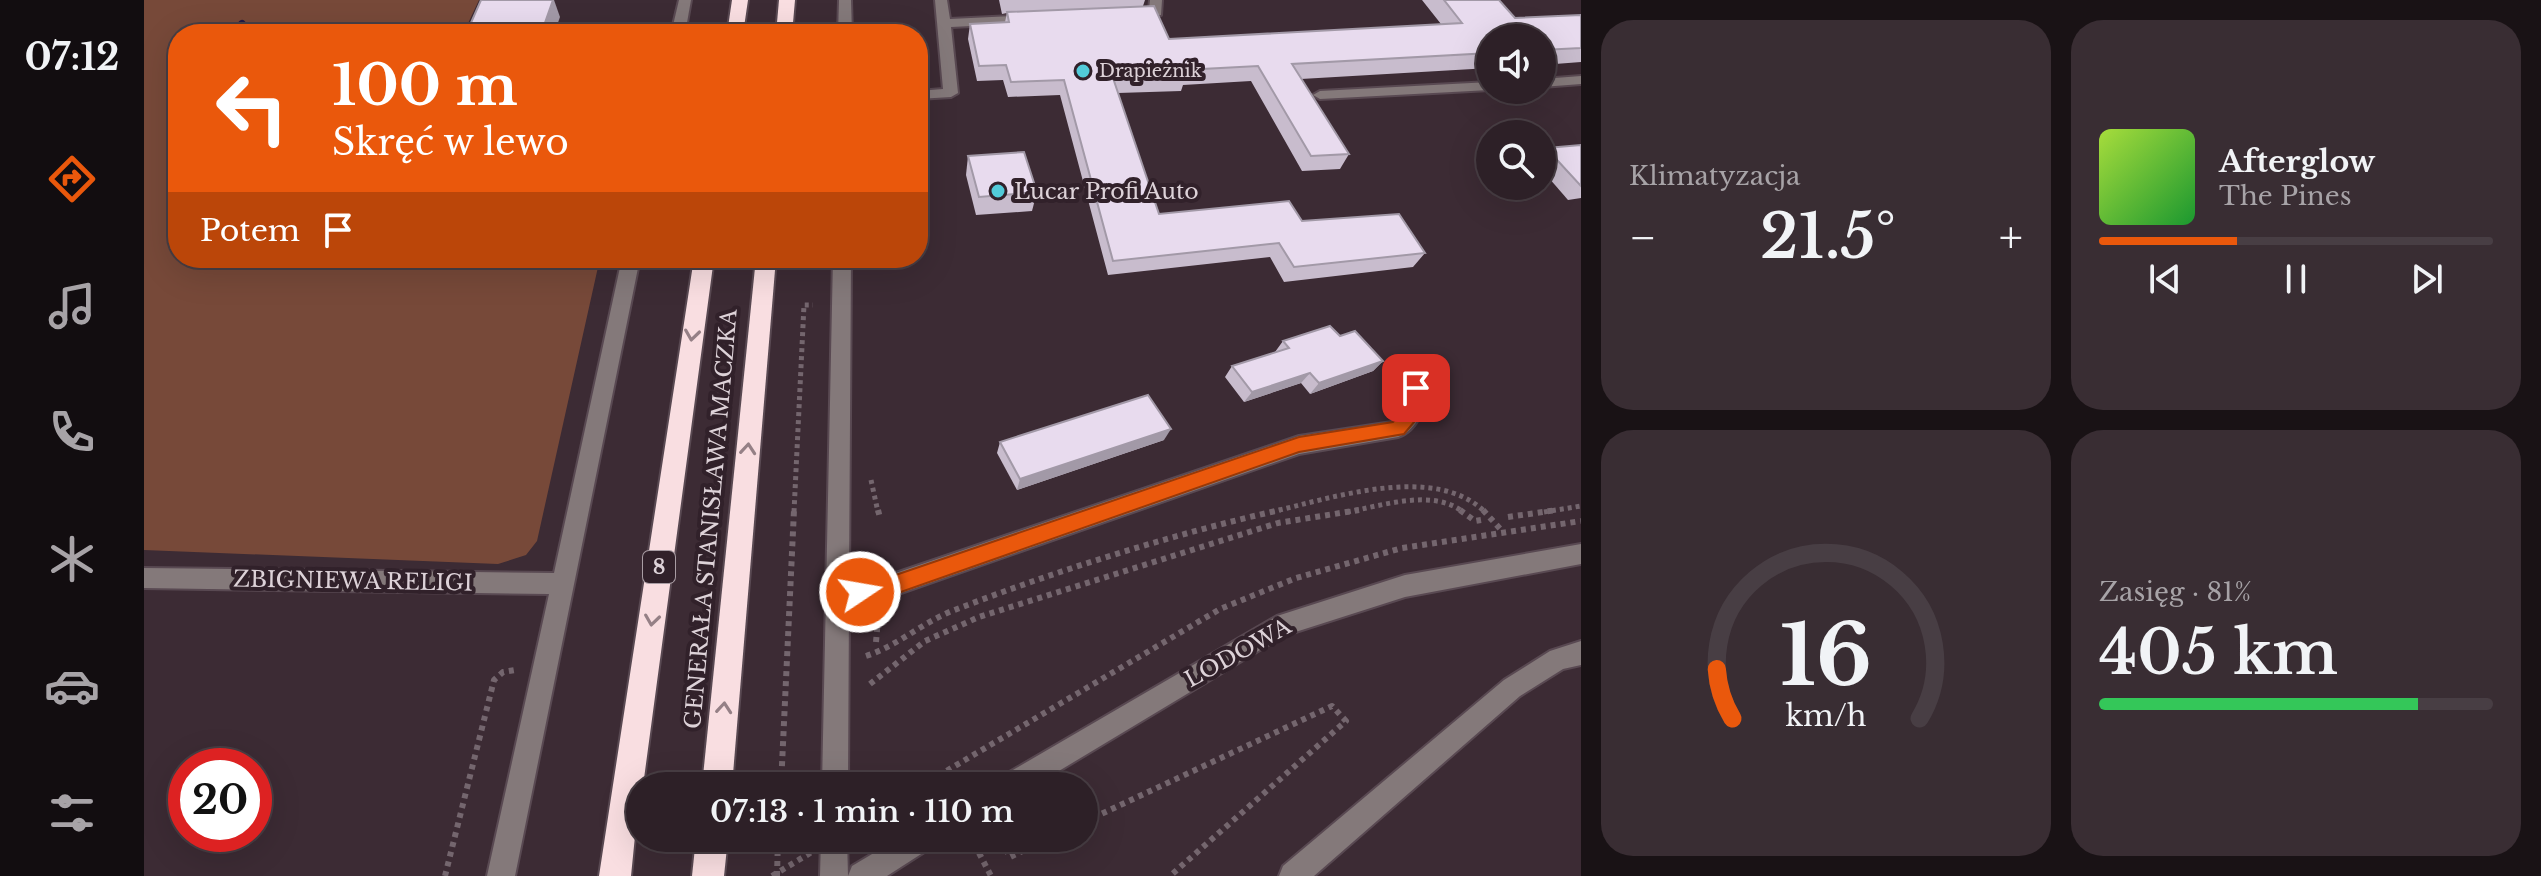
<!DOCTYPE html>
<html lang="pl">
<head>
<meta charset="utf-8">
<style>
  :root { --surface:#2d2027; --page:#392d33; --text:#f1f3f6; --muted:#a7a3a7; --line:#483e44; --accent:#ea580c }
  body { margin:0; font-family:"Libre Baskerville",serif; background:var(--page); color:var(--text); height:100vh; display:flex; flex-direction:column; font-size:30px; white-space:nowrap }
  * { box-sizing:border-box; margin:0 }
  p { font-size:26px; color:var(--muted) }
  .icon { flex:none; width:44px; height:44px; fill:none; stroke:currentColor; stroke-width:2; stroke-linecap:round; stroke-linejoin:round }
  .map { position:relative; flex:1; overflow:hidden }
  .details { display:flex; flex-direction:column; gap:20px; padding:20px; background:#191215; width:960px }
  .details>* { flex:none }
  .guide { position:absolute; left:24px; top:24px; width:760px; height:244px; border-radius:32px; box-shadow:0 8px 32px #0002,0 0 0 2px var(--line); background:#ea580c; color:#fff; overflow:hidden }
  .fabs { position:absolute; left:1332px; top:24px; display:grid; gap:16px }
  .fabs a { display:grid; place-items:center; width:80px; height:80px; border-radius:50%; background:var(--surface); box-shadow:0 8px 32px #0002,0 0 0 2px var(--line); font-size:40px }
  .speed { position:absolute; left:24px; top:748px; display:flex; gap:16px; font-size:40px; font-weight:700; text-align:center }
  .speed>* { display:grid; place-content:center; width:104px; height:104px; border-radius:50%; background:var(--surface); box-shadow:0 8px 32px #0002,0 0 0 2px var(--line); line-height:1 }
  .speed .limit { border:12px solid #d22; background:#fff; color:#111 }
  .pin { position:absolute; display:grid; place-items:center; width:68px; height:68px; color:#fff; margin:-34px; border-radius:16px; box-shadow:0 4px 12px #0006 }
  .me { position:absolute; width:88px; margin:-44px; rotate:78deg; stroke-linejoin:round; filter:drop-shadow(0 0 6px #0008) }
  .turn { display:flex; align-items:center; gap:28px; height:168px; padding:0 32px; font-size:36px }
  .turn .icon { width:104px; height:104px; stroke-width:2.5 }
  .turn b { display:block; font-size:56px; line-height:68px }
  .then { display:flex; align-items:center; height:76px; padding:0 32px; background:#0003; gap:16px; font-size:30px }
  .big { font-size:60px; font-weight:600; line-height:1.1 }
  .details .tile { flex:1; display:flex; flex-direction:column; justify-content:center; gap:12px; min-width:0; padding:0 28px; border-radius:32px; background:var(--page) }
  .details .dial { align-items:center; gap:0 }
  .dial svg { height:208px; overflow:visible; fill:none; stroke:var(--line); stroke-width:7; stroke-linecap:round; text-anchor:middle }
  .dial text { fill:var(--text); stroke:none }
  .song { display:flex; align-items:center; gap:24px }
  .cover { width:96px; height:96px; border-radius:12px; background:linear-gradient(135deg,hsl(80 70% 55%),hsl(130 70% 35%)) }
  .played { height:8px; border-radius:4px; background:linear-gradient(90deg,var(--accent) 35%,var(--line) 35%) }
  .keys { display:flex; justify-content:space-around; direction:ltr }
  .heat { display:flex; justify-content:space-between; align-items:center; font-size:44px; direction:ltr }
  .charge { height:12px; border-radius:6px; background:linear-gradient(90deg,#34c759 81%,var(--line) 0) }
  .details .tiles { flex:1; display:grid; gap:20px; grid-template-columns:repeat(2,1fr) }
  .trip { position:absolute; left:482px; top:772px; width:472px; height:80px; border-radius:40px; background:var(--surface); box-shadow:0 8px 32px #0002,0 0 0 2px var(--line); font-weight:600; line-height:80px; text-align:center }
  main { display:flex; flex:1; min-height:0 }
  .tabs { display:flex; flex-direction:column; width:144px; justify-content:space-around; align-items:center; background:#120d10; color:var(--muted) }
  .tabs .icon { width:56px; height:56px }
  .tabs .on { color:var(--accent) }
  .tabs b { font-size:36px; color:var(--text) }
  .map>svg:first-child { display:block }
  .green { fill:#774939 }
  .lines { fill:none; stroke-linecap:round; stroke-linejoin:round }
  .stream { stroke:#211844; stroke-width:8 }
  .minor-casing { stroke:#594952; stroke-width:4 }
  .highway-casing { stroke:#594952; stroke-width:4 }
  .path-far1 { stroke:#74666e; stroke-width:5; stroke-dasharray:4 4; stroke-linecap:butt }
  .path { stroke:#74666e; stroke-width:6; stroke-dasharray:5 5; stroke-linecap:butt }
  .minor { fill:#84797a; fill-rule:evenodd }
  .highway { fill:#f9dee1; fill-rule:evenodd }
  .path-bridge { stroke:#74666e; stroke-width:6; stroke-dasharray:5 5; stroke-linecap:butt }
  .wall { fill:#c8bccd }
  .shaded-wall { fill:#a299a7 }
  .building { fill:#e8dbee; stroke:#a299a7; stroke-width:2 }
  .oneway { stroke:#958086 }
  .route { fill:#ea580c; stroke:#983908; stroke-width:2 }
  .poi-dot { fill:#52cbd9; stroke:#31212a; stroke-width:3 }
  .labels { text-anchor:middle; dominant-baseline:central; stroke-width:8; stroke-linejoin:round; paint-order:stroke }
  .far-poi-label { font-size:18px; fill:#ddd2d8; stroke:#31212a; text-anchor:start }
  .shield { fill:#31212a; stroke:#a99da4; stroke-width:2 }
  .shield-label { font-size:20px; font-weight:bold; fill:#ddd2d8 }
  .poi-label { font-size:22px; fill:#ddd2d8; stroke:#31212a; text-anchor:start }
  .street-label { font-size:22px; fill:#ddd2d8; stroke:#31212a }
</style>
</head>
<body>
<main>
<nav class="tabs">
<b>07:12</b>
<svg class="icon on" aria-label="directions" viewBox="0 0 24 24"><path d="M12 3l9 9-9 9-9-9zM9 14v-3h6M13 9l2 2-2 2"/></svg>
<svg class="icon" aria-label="music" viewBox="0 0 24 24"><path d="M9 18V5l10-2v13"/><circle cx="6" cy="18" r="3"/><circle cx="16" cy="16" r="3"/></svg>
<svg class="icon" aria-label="phone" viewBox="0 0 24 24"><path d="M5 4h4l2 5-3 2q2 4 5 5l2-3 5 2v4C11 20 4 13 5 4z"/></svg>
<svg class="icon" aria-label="climate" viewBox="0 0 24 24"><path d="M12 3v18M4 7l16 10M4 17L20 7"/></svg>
<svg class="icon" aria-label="car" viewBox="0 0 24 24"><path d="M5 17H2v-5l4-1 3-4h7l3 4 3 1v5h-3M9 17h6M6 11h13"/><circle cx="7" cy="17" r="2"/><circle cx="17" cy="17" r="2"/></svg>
<svg class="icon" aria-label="filters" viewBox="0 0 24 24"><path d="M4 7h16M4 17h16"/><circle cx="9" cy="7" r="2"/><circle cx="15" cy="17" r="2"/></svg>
</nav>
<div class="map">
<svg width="1437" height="876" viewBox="0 0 1437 876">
  <rect width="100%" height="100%" fill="#3c2b34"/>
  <path class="green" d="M0,0H335L319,34H34V258H456L393,541L382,555L354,564L0,550Z"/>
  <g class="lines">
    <path class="stream" d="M98,24L105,34"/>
    <defs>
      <g id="minor">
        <path d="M535,0H547L541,34H527Z"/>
        <path d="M695,0H707L708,34H694Z"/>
        <path d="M791,0H803L806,19L887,15L894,19L887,23L807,27L814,93L807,97L774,99V91L799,89Z"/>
        <path d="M1006,0H1018L1017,15L987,19L980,15L1005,9Z"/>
        <path d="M1437,76V84L1398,87V79Z"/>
        <path d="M1346,82V90L1176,99L1169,95L1176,91Z"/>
        <path d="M478,258H496L371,876H343L405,594L0,588V568L410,573Z"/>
        <path d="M689,258H707L705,582L737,578L1155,436L1248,422L1259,411L1265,382H1279C1287,402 1273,431 1254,437L1155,454L737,600L705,603L704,786H678Z"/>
        <path d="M1437,544V564L1261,597L1139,636L890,786H853L857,777L1133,616L1261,575Z"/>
        <path d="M1437,641V665L1419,669L1376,696L1170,876H1135L1139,866L1360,680L1406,651Z"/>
        <path d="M677,838H703L704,876H676Z"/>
        <path d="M755,838H792L788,847L743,876H704L708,866Z"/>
      </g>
      <g id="highway">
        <path d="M588,0H604L599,34H583Z"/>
        <path d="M635,0H651L648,34H632Z"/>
        <path d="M550,258H570L499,786H496L487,876H455Z"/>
        <path d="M612,258H632L588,786H558Z"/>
        <path d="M552,838H584L580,876H548Z"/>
      </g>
    </defs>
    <use href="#minor" class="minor-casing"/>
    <use href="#highway" class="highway-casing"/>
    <g class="path-far1">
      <path d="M727,480L734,512"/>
      <path d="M650,512L660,305H669"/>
      <path d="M1127,512C1188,498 1291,463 1341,512"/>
      <path d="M1203,512C1237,506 1289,488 1319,512"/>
      <path d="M1400,512L1437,506"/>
    </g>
    <g class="path">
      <path d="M734,510L736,518"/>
      <path d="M1316,510L1331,521L1337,520"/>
      <path d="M1339,510L1359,532"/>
      <path d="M1364,517L1413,510"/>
      <path d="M732,642L734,619"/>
      <path d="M722,656C753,646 778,623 808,611C911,571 1029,534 1136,510"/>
      <path d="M726,684L781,641L835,617L1134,523L1215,510"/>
      <path d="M637,786L650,510"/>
      <path d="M777,786L1076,609L1152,578L1258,548L1437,521"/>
      <path d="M940,822L1188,706L1202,721L1026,876"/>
      <path d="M857,840L866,857L906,838"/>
      <path d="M835,853L847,876"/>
      <path d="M301,876L350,680L359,672L371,670"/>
      <path d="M633,876L634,838"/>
    </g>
    <use href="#minor" class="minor"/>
    <use href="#highway" class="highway"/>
    <path class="path-bridge" d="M628,876L691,838"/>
  </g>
  <g class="wall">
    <path d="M855,0H1001L999,6L1025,39L1297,24L1278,0H1355L1371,18L1437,15V62L1398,65V38H1346V68L1157,79L1205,154L1196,169L1158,171L1107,81L1039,85L1037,91L974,93L1015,214L1158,221L1281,253L1269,267L1140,282L1126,257L964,275L916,95L864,97L859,80L833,81L824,39L826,24L861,22L863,13L858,14Z"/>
    <path d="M1437,145V198L1424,200L1398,170V153L1402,148Z"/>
    <path d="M824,156L893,192L888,211L832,215L822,175Z"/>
    <path d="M1196,336L1239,361L1229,371L1166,394L1157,383L1100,402L1081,377L1088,366L1131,352L1139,341Z"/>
    <path d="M1020,440L873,490L853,453L856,442Z"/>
  </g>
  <g class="shaded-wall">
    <path d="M409,0H410L416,17L410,34H397Z"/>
    <path d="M1239,361L1229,371L1166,394L1175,383Z"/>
    <path d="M1166,373L1157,383L1100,402L1108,392Z"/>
    <path d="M1027,429L1020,440L873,490L876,479Z"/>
  </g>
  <g class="building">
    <path d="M337,0H409L397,34H322Z"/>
    <path d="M1300,0H1355L1371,18L1437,15V48L1398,50V38H1346V53L1148,64L1205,154L1167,156L1114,66L1040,70L1043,76L969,78L1015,214L1145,201L1158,221L1255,214L1281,253L1150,267L1135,243L969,261L920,80L867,82L862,65L835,66L826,24L865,22L863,12L1010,6L1025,39L1318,23Z"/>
    <path d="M1437,145V186L1402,148Z"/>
    <path d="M880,152L893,192L835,197L824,156Z"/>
    <path d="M1186,326L1196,336L1211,331L1239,361L1175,383L1166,373L1108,392L1088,366L1145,348L1139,341Z"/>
    <path d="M1004,395L1027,429L876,479L856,442Z"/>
  </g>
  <defs><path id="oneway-chevron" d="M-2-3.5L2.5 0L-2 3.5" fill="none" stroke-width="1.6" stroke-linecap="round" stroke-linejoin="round" transform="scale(2)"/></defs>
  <g class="oneway">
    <use href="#oneway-chevron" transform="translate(548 335) rotate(98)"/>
    <use href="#oneway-chevron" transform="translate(604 449) rotate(-85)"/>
    <use href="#oneway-chevron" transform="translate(508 620) rotate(98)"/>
    <use href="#oneway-chevron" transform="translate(580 708) rotate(-85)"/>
  </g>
  <path class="route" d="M1272,381L1280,388L1277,414L1260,434L1155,452L737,599H708L705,592L708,585L737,580L1155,437L1249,422L1260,411L1265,383Z"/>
  <g class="poi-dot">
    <circle cx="939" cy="71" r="8"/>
    <circle cx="854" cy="191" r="8"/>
  </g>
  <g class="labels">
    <g class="far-poi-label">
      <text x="955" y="71">Drapieżnik</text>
    </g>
    <rect class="shield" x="499" y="551" width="32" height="32" rx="6"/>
    <g class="shield-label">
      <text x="515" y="567">8</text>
    </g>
    <g class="poi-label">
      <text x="870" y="191">Lucar Profi Auto</text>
    </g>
    <g class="street-label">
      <text transform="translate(567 519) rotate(-85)">GENERAŁA STANISŁAWA MACZKA</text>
      <text transform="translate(209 581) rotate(1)">ZBIGNIEWA RELIGI</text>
      <text transform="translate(1094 653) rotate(-29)">LODOWA</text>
    </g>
  </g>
</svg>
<div class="fabs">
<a><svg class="icon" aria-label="sound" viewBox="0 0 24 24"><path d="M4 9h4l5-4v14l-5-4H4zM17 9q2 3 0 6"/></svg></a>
<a><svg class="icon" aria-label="search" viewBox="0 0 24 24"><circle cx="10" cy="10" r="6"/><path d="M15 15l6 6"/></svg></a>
</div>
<div class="speed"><div class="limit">20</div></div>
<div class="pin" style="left:1272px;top:388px;background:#d93025"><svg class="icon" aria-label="arrive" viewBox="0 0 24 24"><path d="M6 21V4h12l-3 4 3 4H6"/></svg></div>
<svg class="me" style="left:716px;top:592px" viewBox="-20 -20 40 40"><circle r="17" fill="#ea580c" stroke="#fff" stroke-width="3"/><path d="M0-11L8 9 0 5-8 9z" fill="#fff"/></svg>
<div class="trip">07:13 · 1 min · 110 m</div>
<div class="guide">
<div class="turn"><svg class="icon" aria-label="left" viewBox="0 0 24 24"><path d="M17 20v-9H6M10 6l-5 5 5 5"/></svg><div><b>100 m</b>Skręć w lewo</div></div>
<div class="then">Potem<svg class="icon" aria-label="arrive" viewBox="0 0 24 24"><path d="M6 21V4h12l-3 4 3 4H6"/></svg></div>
</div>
</div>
<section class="details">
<div class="tiles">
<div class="tile"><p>Klimatyzacja</p>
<div class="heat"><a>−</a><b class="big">21.5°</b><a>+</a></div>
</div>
<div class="tile">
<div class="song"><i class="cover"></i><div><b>Afterglow</b><p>The Pines</p></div></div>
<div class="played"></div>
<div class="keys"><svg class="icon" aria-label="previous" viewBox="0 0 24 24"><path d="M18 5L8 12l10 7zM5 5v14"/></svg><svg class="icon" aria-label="pause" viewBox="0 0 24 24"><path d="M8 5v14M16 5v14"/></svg><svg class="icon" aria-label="next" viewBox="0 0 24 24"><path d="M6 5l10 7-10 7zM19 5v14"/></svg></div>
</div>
<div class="tile dial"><svg viewBox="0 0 100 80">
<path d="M14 69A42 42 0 1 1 86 69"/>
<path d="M14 69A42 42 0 0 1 8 50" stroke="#ea580c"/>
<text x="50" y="56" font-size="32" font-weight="700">16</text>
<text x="50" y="72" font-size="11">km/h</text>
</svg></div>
<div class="tile"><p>Zasięg · 81%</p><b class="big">405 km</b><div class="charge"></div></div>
</div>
</section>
</main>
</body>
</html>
